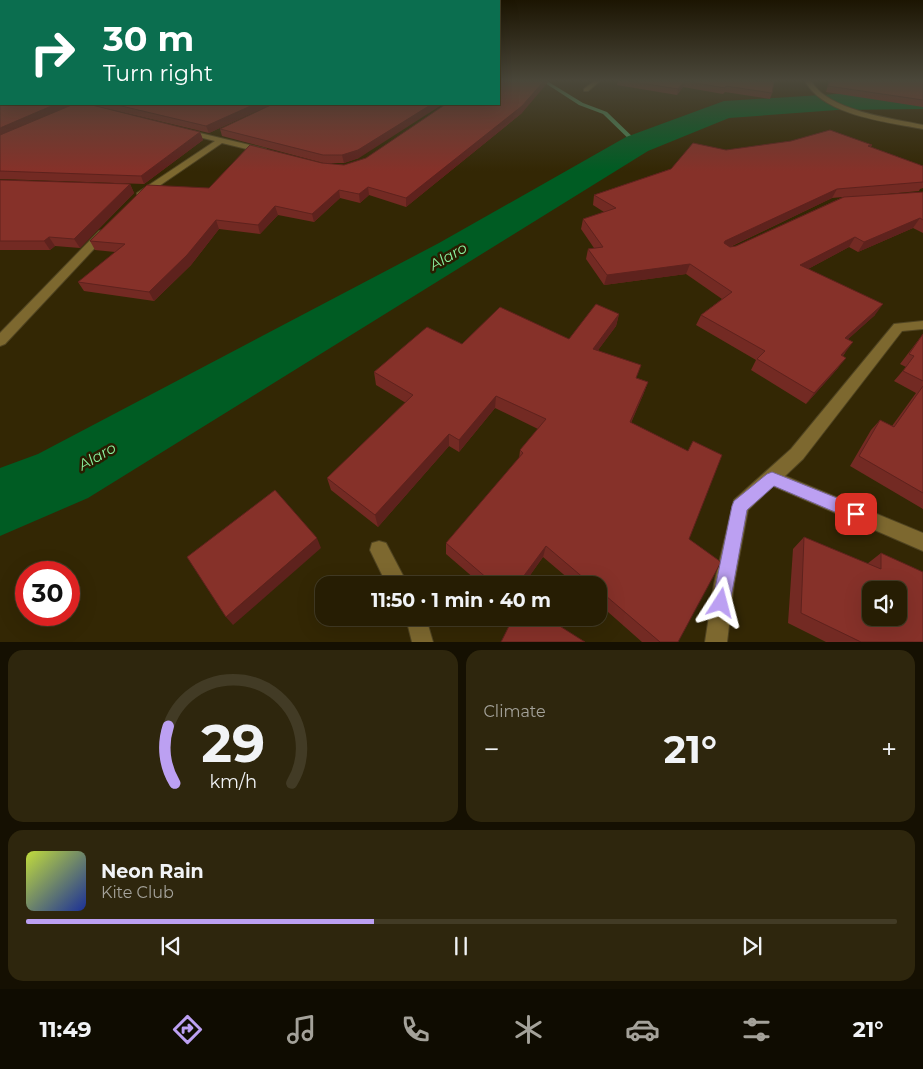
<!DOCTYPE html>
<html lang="en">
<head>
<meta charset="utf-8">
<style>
  :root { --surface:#261d03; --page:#2e260d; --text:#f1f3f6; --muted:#a4a29a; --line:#423b25; --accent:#bca0f2 }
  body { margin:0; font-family:Montserrat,sans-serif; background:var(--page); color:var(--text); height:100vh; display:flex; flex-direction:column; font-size:19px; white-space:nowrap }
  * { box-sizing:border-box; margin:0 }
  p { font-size:16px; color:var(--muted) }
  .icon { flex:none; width:28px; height:28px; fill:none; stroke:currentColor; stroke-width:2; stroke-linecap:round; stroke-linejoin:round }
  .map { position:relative; height:642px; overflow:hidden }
  .panel { display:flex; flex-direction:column; gap:8px; padding:8px; background:#151002; flex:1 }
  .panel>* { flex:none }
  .guide { position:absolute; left:0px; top:0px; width:500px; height:105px; box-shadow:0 5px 20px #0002,0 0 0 1px var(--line); background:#0b6e4f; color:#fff; overflow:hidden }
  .fabs { position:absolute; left:862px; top:581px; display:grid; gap:10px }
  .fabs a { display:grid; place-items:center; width:45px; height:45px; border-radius:10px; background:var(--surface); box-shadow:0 5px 20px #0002,0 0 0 1px var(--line); font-size:25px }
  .speed { position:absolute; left:15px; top:561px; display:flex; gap:10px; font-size:25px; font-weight:700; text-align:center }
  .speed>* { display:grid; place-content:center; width:65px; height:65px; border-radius:50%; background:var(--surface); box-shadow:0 5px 20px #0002,0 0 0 1px var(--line); line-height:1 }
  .speed .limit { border:8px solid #d22; background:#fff; color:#111 }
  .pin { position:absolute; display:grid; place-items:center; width:42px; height:42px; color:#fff; margin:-21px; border-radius:10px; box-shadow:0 2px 8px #0006 }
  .me { position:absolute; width:55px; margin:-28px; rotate:9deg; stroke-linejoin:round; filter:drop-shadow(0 0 4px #0008) }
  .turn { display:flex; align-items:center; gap:18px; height:105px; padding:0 20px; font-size:22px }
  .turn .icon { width:65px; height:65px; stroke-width:2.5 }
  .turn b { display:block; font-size:35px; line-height:42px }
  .big { font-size:38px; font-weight:700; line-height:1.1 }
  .panel .widget { flex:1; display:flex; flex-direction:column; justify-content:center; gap:8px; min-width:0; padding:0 18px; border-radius:15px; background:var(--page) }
  .panel .dial { align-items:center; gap:0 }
  .dial svg { height:130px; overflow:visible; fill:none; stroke:var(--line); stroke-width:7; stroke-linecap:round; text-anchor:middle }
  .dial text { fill:var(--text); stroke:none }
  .song { display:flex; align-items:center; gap:15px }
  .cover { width:60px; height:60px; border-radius:8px; background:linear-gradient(135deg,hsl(70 70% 55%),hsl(230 70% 35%)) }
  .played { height:5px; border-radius:2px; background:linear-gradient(90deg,var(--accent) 40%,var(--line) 40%) }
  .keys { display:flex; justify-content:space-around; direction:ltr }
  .heat { display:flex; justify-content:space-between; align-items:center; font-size:28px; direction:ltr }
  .panel .tiles { flex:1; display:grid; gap:8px; grid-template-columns:1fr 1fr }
  .widget:last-child { grid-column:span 2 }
  .trip { position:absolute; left:315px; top:576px; width:292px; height:50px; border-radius:15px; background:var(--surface); box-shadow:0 5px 20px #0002,0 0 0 1px var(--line); font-weight:700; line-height:50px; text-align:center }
  .tabs { display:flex; height:80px; justify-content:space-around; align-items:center; background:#0f0c01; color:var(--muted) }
  .tabs .icon { width:35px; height:35px }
  .tabs .on { color:var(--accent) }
  .tabs b { font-size:22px; color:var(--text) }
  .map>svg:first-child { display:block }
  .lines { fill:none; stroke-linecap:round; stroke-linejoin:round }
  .stream { fill:#4c8957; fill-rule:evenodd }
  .river { fill:#005c23; fill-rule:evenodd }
  .minor-casing { stroke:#4f4321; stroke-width:2 }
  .minor { fill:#7d682f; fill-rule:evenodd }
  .wall { fill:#732a23; fill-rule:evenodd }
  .shaded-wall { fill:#5e221d }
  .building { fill:#863129; stroke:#5e221d; fill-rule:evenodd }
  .route { fill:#bca0f2; stroke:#7a689d }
  .labels { text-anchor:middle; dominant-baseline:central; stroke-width:5; stroke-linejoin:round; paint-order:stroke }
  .water-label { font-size:15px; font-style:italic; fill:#89ef9d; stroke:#291d00 }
</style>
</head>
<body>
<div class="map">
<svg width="923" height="642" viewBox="0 0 923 642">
  <rect width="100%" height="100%" fill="#332704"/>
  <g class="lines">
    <path class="stream" d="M542,81H547L583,103L607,112L640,144L635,145L603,114L579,105Z"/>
    <path class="river" d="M923,93V109L837,110L729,118L648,151L88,498L0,536V468L38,454L439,243L626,137L724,101L837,94Z"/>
    <defs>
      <g id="minor">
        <path d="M594,81H600L588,91H584V89Z"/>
        <path d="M805,81H811C828,111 891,118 923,125V129C888,122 824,116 805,81Z"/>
        <path d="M183,129L266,149L267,151L263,153L222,143L143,197H137V193L215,141L183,133Z"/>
        <path d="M103,230L107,231V235L5,344L0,346V333L99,231Z"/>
        <path d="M923,321V329L902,331L803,459L785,476L923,533V551L773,486L748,510L734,584L727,642H705L714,584L734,500L791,449L894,324Z"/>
        <path d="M379,541L386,543L408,585H387L370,550L372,543Z"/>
        <path d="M406,618H426L433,642H412Z"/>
      </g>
    </defs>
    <use href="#minor" class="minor-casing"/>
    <use href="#minor" class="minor"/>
  </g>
  <g class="wall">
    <path d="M0,81L90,104H89H272L209,133L96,106L200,132L203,140L144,184L0,179Z"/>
    <path d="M618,81H774L772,93L770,99L725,92L723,94L683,87L677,95L617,85Z"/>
    <path d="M829,81H923V107L826,92Z"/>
    <path d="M522,113L406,207L369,195L360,203L340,198L314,222L278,215L260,234L219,229L191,265L154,301L84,291L78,282L115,252L95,250L90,241L209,188L323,163L222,136L220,129L359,158L344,163H326L344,165Z"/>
    <path d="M872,145L871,147L923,166V188L920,189L919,191L866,196L923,192V233L913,228L858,252L849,247L808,269L875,315L848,339L845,353L843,356L838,368L806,404L751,370L756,360L696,325L701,315L722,299L686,274L604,285L586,259L588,249L594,248L581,229L583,219L604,212L593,205L594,195L726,150ZM843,197L736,246L730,247L832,198Z"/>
    <path d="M0,180L130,184L134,193L80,248L55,246L50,250H0Z"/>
    <path d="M619,314L616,326L598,350L637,378L648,382L643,395L631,423L689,539L678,642H642L599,604V585H576L543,557L523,585H482L446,554V543L519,459L520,450L538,429L495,408L459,452L449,446L378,527L331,490L327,478L406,403L376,385L374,372L462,344L569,339Z"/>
    <path d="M923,334V509L850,466L871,430L880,420L892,426L916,393L894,381L906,367L900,364Z"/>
    <path d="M804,537L867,564L881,553L923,642H826L788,623L793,549Z"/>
  </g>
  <g class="shaded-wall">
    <path d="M544,81H549L522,113L406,207V198Z"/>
    <path d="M685,81L683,87L677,95L678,89Z"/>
    <path d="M56,104H76L0,137V128Z"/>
    <path d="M255,104H272L209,133L206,126Z"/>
    <path d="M432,104H443L359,158L344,163L342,155Z"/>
    <path d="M200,132L203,140L144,184L141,176Z"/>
    <path d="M130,184L134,193L80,248L74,239Z"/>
    <path d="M368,187L369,195L360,203L359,194Z"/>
    <path d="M837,189L832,198L721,251L725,241Z"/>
    <path d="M339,190L340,198L314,222L312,214Z"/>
    <path d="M275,206L278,215L260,234L258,225Z"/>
    <path d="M920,218L913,228L858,252L864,242Z"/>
    <path d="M216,220L219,229L191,265L154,301L149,292Z"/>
    <path d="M49,237L55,246L50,250L44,241Z"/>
    <path d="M855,237L849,247L795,276L800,265Z"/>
    <path d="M690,264L686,274L604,285L607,275Z"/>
    <path d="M883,304L875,315L837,349L845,338Z"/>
    <path d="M619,314L616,326L590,361L593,349Z"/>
    <path d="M853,342L845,353L833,366L841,355Z"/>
    <path d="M846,358L838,368L806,404L814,393Z"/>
    <path d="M648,382L643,395L625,435L630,422Z"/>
    <path d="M496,396L495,408L459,452V440Z"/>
    <path d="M449,434V446L378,527L375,515Z"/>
    <path d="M317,538L321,548L233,625L226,617Z"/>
    <path d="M546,546L543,557L523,585H517Z"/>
  </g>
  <g class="building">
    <path d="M0,81H1V104H56L0,128Z"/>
    <path d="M499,81H544L522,106L406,198L368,187L359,194L339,190L312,214L275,206L258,225L216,220L187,255L149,292L78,282L125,244L90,241L147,185L209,188L250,145L322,163L344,165L366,158L446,104H499Z"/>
    <path d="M628,81H753L759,82L760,81H774L772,93L726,86L725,88L685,81L678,89Z"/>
    <path d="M830,81H923V100L828,86Z"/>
    <path d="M74,104H88L200,132L141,176L0,171V135Z"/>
    <path d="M113,104H255L206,126Z"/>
    <path d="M273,104H432L358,150L342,155H323L220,129Z"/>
    <path d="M830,130L872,145L868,146L923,166V182L837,189L725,241L724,243L730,247L736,246L844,197L923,192V220L920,218L864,242L855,237L800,265L883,304L845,338L853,342L841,355L846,358L814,393L757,359L765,351L701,315L732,292L690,264L607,275L588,249L603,247L583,219L616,208L594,195L671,169L693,143L726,150L791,141Z"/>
    <path d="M0,180L130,184L74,239L49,237L44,241H0Z"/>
    <path d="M596,304L619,314L593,349L641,365L636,378L648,382L630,422L688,451L693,441L722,455L689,539L721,562L678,642H660L599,590V585H592L546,546L517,585H495L446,543L523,453L520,450L546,419L496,396L459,440L449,434L375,515L327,478L413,395L374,372L427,327L462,344L500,307L569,339Z"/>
    <path d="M923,334V381L903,371L914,356L909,354Z"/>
    <path d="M923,386V493L859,456L880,420L894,427Z"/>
    <path d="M275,490L317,538L226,617L187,557Z"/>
    <path d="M804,537L881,569V553L923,572V642H861L801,613ZM871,590H899V618H871Z"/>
    <path d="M513,618H547L585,642H501Z"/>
  </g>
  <linearGradient id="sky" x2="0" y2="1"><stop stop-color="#1c1502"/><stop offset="0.47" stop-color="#4a473a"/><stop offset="1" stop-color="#4a473a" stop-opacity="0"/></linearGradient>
  <rect width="923" height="171" fill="url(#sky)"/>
  <path class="route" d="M772,472L862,508L864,514L862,519L856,521L774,486L747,510L730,603L728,610L721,612L715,610L712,603L732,506L734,501L767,474Z"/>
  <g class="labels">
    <g class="water-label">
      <text transform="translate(448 256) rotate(-30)">Alaro</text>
      <text transform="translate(97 456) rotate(-30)">Alaro</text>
    </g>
  </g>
</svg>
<div class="fabs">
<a><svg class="icon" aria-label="sound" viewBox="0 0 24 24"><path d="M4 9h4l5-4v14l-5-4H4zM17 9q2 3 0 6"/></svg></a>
</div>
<div class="speed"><div class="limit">30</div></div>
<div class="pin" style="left:856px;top:514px;background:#d93025"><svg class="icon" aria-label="arrive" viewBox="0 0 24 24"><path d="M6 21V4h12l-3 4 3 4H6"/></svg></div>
<svg class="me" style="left:721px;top:603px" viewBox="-20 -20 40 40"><path d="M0-17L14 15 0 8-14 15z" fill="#bca0f2" stroke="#fff" stroke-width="4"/></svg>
<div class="trip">11:50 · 1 min · 40 m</div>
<div class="guide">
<div class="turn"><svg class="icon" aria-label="right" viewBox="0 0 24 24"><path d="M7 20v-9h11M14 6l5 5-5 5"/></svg><div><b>30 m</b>Turn right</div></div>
</div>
</div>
<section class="panel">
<div class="tiles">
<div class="widget dial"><svg viewBox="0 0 100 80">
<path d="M14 69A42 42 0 1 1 86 69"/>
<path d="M14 69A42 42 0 0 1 10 34" stroke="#bca0f2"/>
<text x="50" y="56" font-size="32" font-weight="700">29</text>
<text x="50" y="72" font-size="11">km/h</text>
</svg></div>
<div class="widget"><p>Climate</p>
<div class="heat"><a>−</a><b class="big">21°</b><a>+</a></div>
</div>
<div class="widget">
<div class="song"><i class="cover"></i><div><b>Neon Rain</b><p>Kite Club</p></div></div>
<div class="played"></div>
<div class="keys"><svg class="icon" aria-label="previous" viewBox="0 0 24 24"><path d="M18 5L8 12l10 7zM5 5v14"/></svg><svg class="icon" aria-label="pause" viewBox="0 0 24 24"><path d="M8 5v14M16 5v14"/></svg><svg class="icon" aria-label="next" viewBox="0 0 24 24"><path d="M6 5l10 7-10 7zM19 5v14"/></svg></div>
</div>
</div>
</section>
<nav class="tabs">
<b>11:49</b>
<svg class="icon on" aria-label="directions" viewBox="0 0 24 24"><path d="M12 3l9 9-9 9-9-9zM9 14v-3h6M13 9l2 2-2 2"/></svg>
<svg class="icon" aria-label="music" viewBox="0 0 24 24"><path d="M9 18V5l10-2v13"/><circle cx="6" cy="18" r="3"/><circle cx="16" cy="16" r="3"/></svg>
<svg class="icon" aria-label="phone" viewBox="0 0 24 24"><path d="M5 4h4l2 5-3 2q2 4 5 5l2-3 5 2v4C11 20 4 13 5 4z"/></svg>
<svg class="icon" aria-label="climate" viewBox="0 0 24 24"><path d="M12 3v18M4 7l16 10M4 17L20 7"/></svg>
<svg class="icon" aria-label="car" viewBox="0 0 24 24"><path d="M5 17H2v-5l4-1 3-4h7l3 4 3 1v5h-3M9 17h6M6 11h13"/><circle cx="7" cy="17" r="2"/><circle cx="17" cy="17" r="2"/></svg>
<svg class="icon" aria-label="filters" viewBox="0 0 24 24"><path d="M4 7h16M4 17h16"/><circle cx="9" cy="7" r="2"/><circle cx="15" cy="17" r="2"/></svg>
<b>21°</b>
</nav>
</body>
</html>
